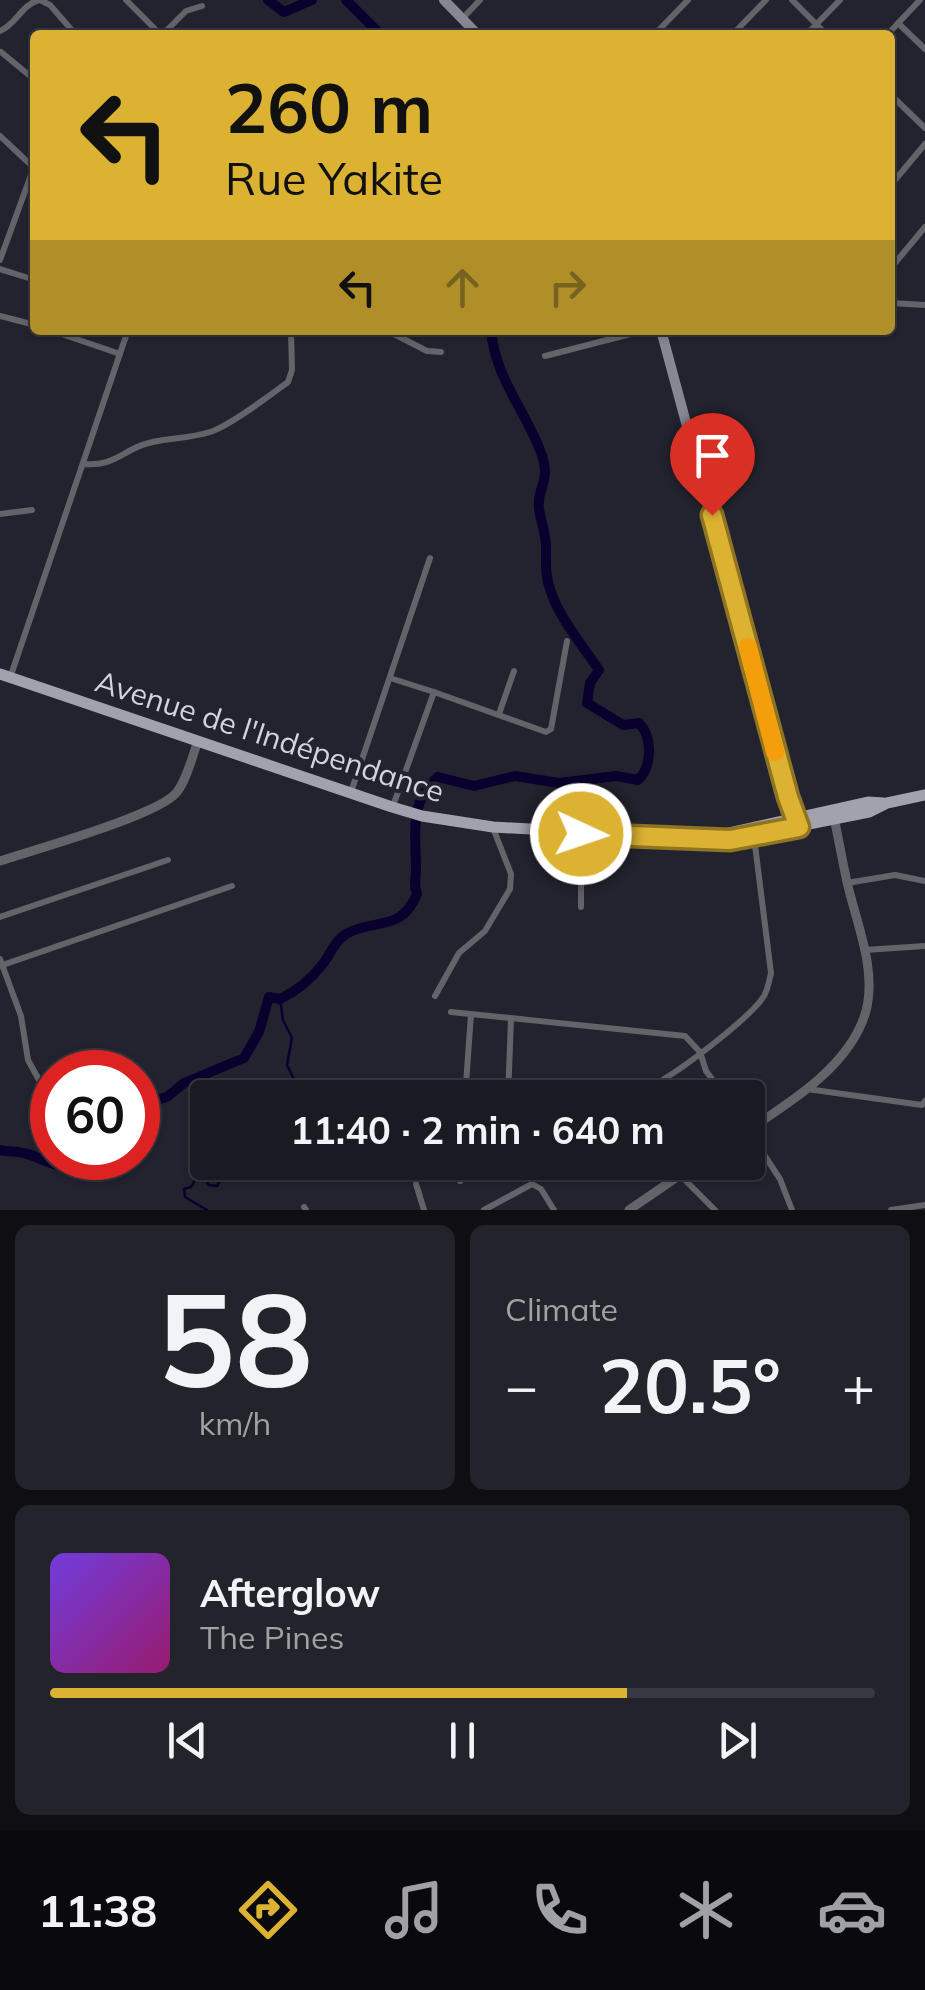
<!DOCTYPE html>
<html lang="en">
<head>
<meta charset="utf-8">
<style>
  :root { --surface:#1a1a23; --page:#23232b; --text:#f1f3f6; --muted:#9fa1a6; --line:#383841; --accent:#dcb233 }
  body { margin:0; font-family:Mulish,sans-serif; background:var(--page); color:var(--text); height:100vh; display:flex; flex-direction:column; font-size:38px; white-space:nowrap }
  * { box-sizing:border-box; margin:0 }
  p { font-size:32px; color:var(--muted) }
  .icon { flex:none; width:55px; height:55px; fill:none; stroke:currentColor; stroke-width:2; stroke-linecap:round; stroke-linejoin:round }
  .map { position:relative; height:1210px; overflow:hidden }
  .details { display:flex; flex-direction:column; gap:15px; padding:15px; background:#0e0e13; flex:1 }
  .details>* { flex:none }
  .top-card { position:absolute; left:30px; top:30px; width:865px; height:305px; border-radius:10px; box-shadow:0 2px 8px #0004,0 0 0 2px var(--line); background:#dcb233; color:#111; overflow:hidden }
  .speed { position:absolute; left:30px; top:1050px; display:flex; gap:20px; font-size:50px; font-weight:700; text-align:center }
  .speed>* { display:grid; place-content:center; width:130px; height:130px; border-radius:50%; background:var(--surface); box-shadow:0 2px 8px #0004,0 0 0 2px var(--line); line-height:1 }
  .speed .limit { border:15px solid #d22; background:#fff; color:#111 }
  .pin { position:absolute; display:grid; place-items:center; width:85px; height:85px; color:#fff; margin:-102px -42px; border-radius:50% 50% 50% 0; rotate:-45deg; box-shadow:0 0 10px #0007 }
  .pin .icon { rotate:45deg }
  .me { position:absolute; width:110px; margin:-55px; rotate:93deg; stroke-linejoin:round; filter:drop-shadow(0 0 8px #0008) }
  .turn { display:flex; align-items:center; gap:35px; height:210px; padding:0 30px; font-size:45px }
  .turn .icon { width:130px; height:130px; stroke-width:2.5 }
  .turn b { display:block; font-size:70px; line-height:85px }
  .lanes { display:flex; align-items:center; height:95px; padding:0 30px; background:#0003; justify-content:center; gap:50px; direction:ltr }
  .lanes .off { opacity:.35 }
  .big { font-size:75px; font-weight:700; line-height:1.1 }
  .details .card { flex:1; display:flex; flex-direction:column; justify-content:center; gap:15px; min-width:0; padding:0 35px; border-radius:15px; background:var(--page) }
  .details .dial { align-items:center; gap:0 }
  .dial b { font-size:130px; line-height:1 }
  .song { display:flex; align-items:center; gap:30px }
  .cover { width:120px; height:120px; border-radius:15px; background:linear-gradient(135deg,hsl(260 70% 55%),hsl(320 70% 35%)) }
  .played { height:10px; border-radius:5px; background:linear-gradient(90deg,var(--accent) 70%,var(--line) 70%) }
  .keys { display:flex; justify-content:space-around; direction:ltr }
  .heat { display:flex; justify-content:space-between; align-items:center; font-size:55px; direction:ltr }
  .details .tiles { flex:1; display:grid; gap:15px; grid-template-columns:1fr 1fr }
  .card:last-child { grid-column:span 2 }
  .trip { position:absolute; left:190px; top:1080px; width:575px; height:100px; border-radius:10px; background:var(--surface); box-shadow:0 2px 8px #0004,0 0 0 2px var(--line); font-weight:700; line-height:100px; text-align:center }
  .menu { display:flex; height:160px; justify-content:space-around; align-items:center; background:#0a0a0e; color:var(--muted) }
  .menu .icon { width:70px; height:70px }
  .menu .active { color:var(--accent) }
  .menu b { font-size:45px; color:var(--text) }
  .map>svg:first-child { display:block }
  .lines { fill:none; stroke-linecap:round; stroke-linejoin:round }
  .stream { stroke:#0a002e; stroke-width:2.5 }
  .river { stroke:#0a002e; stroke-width:10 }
  .minor { stroke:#63636a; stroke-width:6 }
  .tertiary { stroke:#63636a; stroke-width:9 }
  .secondary { stroke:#868791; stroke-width:10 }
  .primary { stroke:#a2a2af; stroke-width:11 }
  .route-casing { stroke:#8f7421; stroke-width:25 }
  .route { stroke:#dcb233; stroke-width:18 }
  .slow { stroke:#f59e0b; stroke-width:18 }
  .labels { text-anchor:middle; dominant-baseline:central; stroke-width:8; stroke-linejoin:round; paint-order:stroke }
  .street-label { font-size:30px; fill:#d3d3dc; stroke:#23232f }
</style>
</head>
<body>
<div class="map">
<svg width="925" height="1210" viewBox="0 0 925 1210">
  <rect width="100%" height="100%" fill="#23232f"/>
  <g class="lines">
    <g class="stream">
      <path d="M280,999L283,1020L292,1038L287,1065L294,1079L280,1098"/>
      <path d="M207,1210L185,1197L184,1189L191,1187L198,1175L203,1176L209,1185L217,1186L227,1170L224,1162"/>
    </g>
    <g class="river">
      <path d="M268,0L284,12L312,0"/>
      <path d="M346,0L381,35"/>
      <path d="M138,1105L167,1097L184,1083L244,1058L259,1032L269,997L280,999C297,991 311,979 322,965C330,955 335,940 346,934C373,918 401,933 417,894C413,884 416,880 416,870C416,834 408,803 438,777L474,786L515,776L559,783L616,776L638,780C652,767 653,737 639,723L623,725L587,703L590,683L599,670C584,648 559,617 551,592C545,577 546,563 546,547C546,534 541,522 539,509C536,486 553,483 540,450C524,409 495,377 491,330"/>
      <path d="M0,1150C7,1152 17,1151 24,1153C46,1158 57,1174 78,1158"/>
    </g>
    <g class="minor">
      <path d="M40,0L50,5L76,35"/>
      <path d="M126,0L161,35"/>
      <path d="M792,0L827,35"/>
      <path d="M462,19L480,0"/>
      <path d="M898,23L925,49"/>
      <path d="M0,31C17,24 21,5 39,0"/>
      <path d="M162,35L186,11L202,6"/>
      <path d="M654,35L688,0"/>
      <path d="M732,35L766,0"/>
      <path d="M806,35L840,0"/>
      <path d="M887,35L920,0"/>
      <path d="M1,52L35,80"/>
      <path d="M890,94L925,128"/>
      <path d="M0,136L32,166"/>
      <path d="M890,186L925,144"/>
      <path d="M0,260L35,164"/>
      <path d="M0,269L35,280"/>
      <path d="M890,269L925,227"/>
      <path d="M890,303L925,305"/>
      <path d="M0,316L35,325"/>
      <path d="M50,330L120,354"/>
      <path d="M386,330L427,351L441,352"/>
      <path d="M545,356L646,330"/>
      <path d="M83,464C106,466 114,459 133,449C155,437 186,440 210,432C230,426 270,395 288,382L292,370L291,330"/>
      <path d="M0,514L32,510"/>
      <path d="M10,678L128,330"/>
      <path d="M390,678L434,692"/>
      <path d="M499,714L514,671"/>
      <path d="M351,792L430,558"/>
      <path d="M393,806L434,692L546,732L551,729L567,641"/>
      <path d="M847,883L895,875L925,881"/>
      <path d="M581,907V835"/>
      <path d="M0,917L168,860"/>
      <path d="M865,950L925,946"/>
      <path d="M0,959L21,1016L28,1060L44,1089"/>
      <path d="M0,966L232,886"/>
      <path d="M435,996L459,953L485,931L510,889L511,874L493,828"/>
      <path d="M451,1012L685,1036L700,1052L706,1071L726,1098"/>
      <path d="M664,1079C687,1065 750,1018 764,996C768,989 769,981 771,973L754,837"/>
      <path d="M807,1089L922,1105L925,1101"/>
      <path d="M465,1098L471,1014"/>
      <path d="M508,1098L511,1018"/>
      <path d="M748,1130L780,1179L792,1210"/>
      <path d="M680,1175L715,1210"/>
      <path d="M460,1181L461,1162"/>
      <path d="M416,1184L424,1210"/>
      <path d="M304,1207L306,1210"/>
      <path d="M484,1210L532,1184L541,1189L554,1210"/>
      <path d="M891,1210L925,1205"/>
    </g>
    <g class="tertiary">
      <path d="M0,861C33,850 160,815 177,792C187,779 192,757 198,741"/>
      <path d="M748,1130C791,1102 851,1065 866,1011C877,969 856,922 847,882C842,859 838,836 833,813"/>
      <path d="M629,1210L699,1162"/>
    </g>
    <g class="secondary">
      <path d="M444,0L478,35"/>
      <path d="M661,330L787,797L799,825"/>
    </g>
    <g class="primary">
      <path d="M0,674L392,807L422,816L493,827L729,840L869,812L887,803L925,795"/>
      <path d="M715,836L868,802L883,803"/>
    </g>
  </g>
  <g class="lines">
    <defs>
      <path id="route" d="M581,834L730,840L799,827L788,797L712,515"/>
    </defs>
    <use href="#route" class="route-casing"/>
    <use href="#route" class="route"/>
    <path class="slow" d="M748,647L775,752"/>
  </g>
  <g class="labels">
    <g class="street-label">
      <text transform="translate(270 736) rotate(18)">Avenue de l'Indépendance</text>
    </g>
  </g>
</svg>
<div class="speed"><div class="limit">60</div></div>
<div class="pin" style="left:712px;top:515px;background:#d93025"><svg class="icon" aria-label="arrive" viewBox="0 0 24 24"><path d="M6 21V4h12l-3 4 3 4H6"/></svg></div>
<svg class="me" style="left:581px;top:834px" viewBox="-20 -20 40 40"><circle r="17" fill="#dcb233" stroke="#fff" stroke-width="3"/><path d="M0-11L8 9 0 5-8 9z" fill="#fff"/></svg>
<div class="trip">11:40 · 2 min · 640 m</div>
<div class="top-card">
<div class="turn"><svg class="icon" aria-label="left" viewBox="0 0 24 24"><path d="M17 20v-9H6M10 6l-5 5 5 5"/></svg><div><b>260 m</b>Rue Yakite</div></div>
<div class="lanes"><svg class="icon" aria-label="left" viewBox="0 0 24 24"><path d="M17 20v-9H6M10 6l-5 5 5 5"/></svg><svg class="icon off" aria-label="ahead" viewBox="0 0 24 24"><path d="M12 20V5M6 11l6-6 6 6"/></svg><svg class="icon off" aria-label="right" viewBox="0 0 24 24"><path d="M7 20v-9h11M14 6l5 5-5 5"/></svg></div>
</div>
</div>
<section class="details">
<div class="tiles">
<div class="card dial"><b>58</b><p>km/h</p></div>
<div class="card"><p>Climate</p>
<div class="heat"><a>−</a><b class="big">20.5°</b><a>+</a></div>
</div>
<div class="card">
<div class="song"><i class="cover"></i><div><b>Afterglow</b><p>The Pines</p></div></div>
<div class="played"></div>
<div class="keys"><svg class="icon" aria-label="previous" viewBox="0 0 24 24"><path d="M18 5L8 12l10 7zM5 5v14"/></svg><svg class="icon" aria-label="pause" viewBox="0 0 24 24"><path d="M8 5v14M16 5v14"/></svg><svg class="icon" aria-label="next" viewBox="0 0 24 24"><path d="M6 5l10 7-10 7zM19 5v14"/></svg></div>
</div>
</div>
</section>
<nav class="menu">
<b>11:38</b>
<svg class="icon active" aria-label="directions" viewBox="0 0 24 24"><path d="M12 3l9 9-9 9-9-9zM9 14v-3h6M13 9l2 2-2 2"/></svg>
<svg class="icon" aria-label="music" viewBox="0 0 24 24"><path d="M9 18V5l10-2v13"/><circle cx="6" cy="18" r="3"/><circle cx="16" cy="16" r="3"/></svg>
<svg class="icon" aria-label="phone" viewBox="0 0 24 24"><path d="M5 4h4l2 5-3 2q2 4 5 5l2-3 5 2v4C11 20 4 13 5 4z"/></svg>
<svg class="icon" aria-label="climate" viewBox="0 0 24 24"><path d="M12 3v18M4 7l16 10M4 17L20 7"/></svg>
<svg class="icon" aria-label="car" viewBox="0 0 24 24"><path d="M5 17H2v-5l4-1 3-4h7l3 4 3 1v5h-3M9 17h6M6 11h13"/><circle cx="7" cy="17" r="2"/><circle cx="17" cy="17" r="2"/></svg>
</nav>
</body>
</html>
